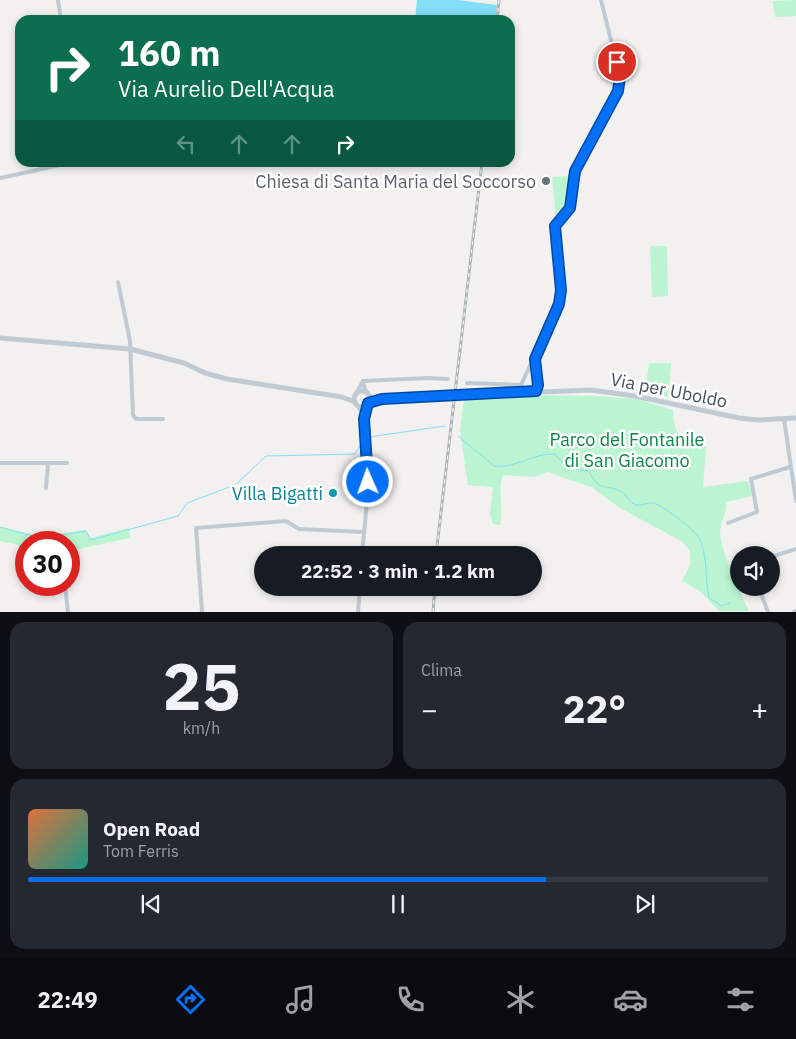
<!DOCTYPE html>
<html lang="it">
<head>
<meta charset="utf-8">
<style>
  :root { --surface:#171b24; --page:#242831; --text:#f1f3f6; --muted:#9ea1a6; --line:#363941; --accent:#0470f8 }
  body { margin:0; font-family:"IBM Plex Sans",sans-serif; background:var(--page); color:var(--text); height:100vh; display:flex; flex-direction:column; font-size:19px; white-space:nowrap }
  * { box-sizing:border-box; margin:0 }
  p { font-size:16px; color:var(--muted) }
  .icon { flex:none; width:28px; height:28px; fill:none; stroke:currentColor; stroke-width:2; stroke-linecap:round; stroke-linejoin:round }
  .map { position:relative; height:612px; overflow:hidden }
  .side { display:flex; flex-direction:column; gap:10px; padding:10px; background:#0d0f14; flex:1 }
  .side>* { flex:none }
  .guide { position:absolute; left:15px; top:15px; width:500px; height:152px; border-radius:15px; box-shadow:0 2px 8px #0003; background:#0b6e4f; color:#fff; overflow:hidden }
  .controls { position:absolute; left:730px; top:546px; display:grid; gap:10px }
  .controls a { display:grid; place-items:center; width:50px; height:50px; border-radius:50%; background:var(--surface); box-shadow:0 2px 8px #0003; font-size:25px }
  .speed { position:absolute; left:15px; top:531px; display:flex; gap:10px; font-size:25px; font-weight:700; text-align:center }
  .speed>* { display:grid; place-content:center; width:65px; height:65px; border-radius:50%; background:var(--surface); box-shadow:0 2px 8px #0003; line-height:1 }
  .speed .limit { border:8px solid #d22; background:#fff; color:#111 }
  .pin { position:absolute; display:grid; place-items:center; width:42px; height:42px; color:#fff; margin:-21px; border:2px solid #fff; border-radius:50%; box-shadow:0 1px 5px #0007 }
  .me { position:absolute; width:55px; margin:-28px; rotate:358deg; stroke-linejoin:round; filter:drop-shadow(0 0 4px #0008) }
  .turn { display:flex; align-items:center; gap:18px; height:105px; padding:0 20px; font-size:22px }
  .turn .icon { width:65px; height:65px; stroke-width:2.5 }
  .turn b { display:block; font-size:35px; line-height:42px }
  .lanes { display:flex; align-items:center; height:48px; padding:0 20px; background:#0003; justify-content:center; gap:25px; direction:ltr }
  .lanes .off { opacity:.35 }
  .big { font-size:38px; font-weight:800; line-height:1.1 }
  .side .card { flex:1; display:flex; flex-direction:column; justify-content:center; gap:8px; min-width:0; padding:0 18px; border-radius:15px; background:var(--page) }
  .side .dial { align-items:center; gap:0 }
  .dial b { font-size:65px; line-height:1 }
  .song { display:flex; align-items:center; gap:15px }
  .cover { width:60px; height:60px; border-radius:8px; background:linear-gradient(135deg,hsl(20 70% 55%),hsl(170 70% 35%)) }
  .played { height:5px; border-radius:2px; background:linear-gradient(90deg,var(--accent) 70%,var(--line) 70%) }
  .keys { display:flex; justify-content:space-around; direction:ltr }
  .heat { display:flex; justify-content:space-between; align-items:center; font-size:28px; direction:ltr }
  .side .tiles { flex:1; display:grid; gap:10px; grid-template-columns:1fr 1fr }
  .card:last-child { grid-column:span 2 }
  .trip { position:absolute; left:254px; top:546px; width:288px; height:50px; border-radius:25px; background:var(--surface); box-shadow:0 2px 8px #0003; font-weight:800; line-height:50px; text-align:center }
  .dock { display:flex; height:80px; justify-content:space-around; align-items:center; background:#090b0e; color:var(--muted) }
  .dock .icon { width:35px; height:35px }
  .dock .active { color:var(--accent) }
  .dock b { font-size:22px; color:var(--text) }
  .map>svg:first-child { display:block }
  .green { fill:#baf4d0 }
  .water { fill:#82dff6 }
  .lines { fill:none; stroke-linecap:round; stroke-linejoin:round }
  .stream { stroke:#82dff6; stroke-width:1 }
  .minor { stroke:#bfcad3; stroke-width:4 }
  .tertiary { stroke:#bfcad3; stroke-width:5 }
  .rail-casing { stroke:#b1b5bb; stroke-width:3 }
  .rail { stroke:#fff; stroke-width:1; stroke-dasharray:4; stroke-linecap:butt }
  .tertiary-bridge { stroke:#bfcad3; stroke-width:5 }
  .route-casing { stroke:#0349a1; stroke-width:12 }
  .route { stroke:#0470f8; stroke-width:9 }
  .worship-dot { fill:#6b7280; stroke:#fff; stroke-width:2 }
  .culture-dot { fill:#0f9aa8; stroke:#fff; stroke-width:2 }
  .labels { text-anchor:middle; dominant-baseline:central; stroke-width:5; stroke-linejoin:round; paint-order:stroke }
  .worship-label { font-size:18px; fill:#5b616d; stroke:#fff; text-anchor:end }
  .street-label { font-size:18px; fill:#455360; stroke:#fff }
  .park-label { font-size:18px; fill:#0d8548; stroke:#fff }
  .culture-label { font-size:18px; fill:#0d838f; stroke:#fff; text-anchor:end }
</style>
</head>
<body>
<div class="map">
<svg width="796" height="612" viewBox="0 0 796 612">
  <rect width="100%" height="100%" fill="#f3f0f0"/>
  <g class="green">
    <path d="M796,0V16L775,17L773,1Z"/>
    <path d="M572,176L570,203L556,220L552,177Z"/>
    <path d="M650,246H667L668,296L652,297Z"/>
    <path d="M649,363H671L668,397L645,394Z"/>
    <path d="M532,395L598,396L637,399L673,410C674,436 678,436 702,440L706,447L703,487L748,481L752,496L726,502C727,514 720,523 720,533C721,552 741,593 749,611H719L701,592L682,581L690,565V551L683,542L620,508L593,488L548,472L534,477L503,475C497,488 504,508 500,525L493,524L490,515L493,487L468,485L460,431L464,400Z"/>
    <path d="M0,527L41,536L86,530L90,538L129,528L130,538L69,551V542H26V560L21,561L19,545L0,541Z"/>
  </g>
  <path class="water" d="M417,0H458L497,5L495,20H415Z"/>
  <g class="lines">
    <g class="stream">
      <path d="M458,436L494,466C515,469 533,453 554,454L569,468L589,471C600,494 606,483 622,492C627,495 629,503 636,505C642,506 648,502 654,503C662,505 695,530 699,538C708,555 705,580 709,598L722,606L730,603"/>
      <path d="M369,437L445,426"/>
      <path d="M0,527L40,538L86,531L91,540L178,516L187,503L235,485L266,456L355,454L361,444"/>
    </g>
    <g class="minor">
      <path d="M58,0L61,20"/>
      <path d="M0,178L74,162"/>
      <path d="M118,282L130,341L133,415L136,419H163"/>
      <path d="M535,361L538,385L536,391"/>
      <path d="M363,381L427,378L448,379"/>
      <path d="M363,383L366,392"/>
      <path d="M467,383L521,385L559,304L561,282L555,226L570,208L575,171L619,87L620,77L601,0"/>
      <path d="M357,392L363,381"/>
      <path d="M358,406C377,437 365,518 362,555"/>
      <path d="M364,417L367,405"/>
      <path d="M784,419L796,501"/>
      <path d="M0,463H67"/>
      <path d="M46,488L48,463"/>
      <path d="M728,523L757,512L751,479L790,467"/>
      <path d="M771,557L796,549"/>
      <path d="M735,570L739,569"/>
      <path d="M65,585L68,612"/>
      <path d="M759,588L768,612"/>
      <path d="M202,612L196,528L286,521L299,529L364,532"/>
      <path d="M358,612L360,588"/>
      <path d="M794,612L796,611"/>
    </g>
    <g class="tertiary">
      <path d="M0,338L130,349L184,363L205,373L227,379L342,397L355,402"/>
      <circle cx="362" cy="399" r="8"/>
      <path d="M465,395L591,390L635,396L739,418L758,420L796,418"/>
      <path d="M368,403L381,399L451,396"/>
    </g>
    <defs>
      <g id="rail">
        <path d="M497,20L499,0"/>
        <path d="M436,555L482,162"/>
        <path d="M433,612L435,588"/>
      </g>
    </defs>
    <use href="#rail" class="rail-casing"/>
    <use href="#rail" class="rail"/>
    <path class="tertiary-bridge" d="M451,396L465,395"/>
  </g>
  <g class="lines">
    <defs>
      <path id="route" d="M368,482L364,419L368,403L382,399L536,391L538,385L535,359L559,304L561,290L555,226L570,208L575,171L618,91L620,77L617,62"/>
    </defs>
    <use href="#route" class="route-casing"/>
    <use href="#route" class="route"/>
  </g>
  <circle class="worship-dot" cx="546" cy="181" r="5"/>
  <circle class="culture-dot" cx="333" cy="493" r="5"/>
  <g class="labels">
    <g class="worship-label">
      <text x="536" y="181">Chiesa di Santa Maria del Soccorso</text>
    </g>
    <g class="street-label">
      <text transform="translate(669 390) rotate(11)">Via per Uboldo</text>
    </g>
    <g class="park-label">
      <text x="627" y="439">Parco del Fontanile<tspan x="627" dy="21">di San Giacomo</tspan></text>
    </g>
    <g class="culture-label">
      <text x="323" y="493">Villa Bigatti</text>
    </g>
  </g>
</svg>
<div class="controls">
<a><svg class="icon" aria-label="sound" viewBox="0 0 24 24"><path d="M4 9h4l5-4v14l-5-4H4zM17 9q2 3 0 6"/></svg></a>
</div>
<div class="speed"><div class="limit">30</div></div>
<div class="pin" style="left:617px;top:62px;background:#d93025"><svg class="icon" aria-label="arrive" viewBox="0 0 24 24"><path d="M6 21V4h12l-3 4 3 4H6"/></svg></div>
<svg class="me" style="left:368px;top:482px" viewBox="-20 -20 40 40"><circle r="17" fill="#0470f8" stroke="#fff" stroke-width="3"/><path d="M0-11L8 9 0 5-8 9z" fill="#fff"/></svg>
<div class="trip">22:52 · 3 min · 1.2 km</div>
<div class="guide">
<div class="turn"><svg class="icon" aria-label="right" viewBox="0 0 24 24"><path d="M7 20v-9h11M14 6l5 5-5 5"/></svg><div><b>160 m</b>Via Aurelio Dell'Acqua</div></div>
<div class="lanes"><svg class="icon off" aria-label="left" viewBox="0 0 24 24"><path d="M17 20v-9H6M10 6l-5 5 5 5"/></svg><svg class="icon off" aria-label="ahead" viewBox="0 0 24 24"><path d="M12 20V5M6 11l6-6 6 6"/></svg><svg class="icon off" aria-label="ahead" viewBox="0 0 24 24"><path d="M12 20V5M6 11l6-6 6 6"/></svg><svg class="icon" aria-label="right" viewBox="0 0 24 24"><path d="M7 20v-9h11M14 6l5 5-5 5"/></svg></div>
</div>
</div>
<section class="side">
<div class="tiles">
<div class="card dial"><b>25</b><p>km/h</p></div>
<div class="card"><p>Clima</p>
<div class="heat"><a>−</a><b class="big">22°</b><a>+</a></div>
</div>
<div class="card">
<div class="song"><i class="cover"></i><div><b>Open Road</b><p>Tom Ferris</p></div></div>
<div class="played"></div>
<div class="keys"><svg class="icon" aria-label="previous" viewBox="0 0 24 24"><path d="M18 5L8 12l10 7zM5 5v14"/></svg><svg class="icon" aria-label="pause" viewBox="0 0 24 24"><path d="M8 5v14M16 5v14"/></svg><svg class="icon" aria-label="next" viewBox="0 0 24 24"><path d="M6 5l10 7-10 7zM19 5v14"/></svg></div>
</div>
</div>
</section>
<nav class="dock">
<b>22:49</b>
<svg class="icon active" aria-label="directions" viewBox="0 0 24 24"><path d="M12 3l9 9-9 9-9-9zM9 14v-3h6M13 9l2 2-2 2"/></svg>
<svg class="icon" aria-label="music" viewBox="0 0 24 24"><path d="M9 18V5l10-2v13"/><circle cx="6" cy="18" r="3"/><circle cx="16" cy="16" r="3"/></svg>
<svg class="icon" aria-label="phone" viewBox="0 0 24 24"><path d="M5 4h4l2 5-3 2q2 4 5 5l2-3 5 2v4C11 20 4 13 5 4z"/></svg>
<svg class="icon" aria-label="climate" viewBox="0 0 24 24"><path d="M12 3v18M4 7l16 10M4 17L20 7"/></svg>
<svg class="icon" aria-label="car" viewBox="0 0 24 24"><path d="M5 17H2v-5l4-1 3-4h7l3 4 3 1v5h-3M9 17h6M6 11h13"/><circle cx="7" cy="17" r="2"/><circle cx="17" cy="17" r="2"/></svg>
<svg class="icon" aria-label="filters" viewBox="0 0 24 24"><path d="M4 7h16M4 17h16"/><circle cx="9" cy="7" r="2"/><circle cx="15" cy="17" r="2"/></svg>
</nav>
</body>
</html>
